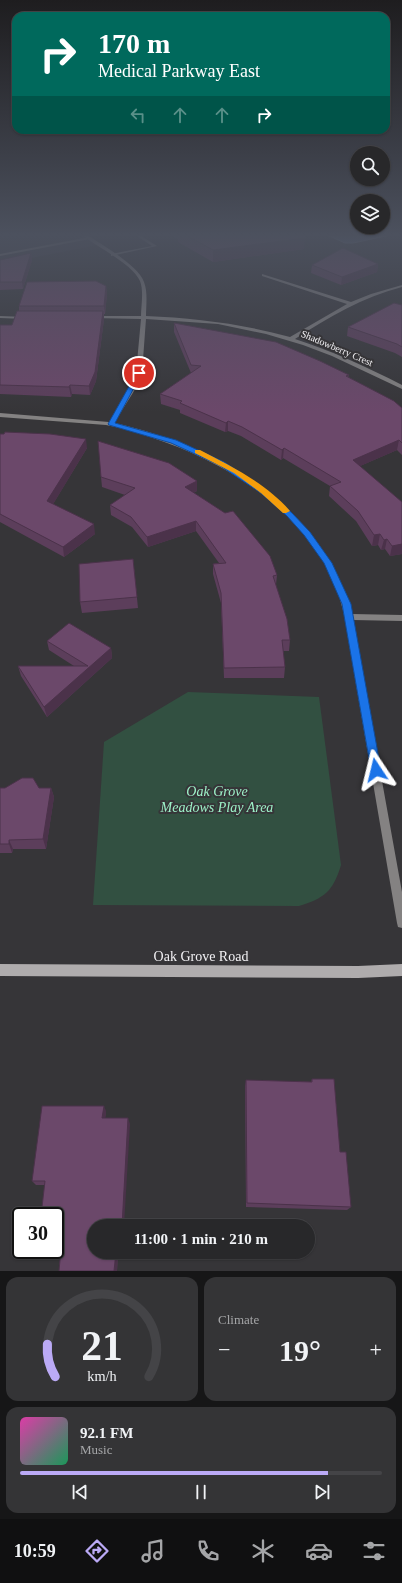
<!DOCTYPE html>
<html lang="en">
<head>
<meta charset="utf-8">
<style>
  :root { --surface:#28282a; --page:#343436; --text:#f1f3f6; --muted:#a5a6a8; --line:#444447; --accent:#bbaaf6 }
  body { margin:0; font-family:Georgia,serif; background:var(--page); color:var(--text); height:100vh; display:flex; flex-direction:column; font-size:15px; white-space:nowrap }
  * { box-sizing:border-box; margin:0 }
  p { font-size:13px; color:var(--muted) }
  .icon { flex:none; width:22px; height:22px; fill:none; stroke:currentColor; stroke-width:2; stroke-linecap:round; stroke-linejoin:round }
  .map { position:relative; height:1271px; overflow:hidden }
  .panel { display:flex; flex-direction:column; gap:6px; padding:6px; background:#161617; flex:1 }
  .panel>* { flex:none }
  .banner { position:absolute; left:12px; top:12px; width:378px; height:122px; border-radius:12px; box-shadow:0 1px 3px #0004,0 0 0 1px var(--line); background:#00695c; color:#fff; overflow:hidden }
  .tools { position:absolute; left:350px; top:146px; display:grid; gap:8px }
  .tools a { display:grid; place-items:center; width:40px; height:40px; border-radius:50%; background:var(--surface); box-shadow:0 1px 3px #0004,0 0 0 1px var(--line); font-size:20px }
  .speed { position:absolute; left:12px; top:1207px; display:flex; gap:8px; font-size:20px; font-weight:700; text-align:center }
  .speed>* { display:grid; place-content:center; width:52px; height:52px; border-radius:50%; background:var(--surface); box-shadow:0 1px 3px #0004,0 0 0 1px var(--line); line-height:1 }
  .speed .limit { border:2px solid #111; border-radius:6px; background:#fff; color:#111 }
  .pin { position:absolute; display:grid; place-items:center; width:34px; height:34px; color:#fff; margin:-17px; border:2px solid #fff; border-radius:50%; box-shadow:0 1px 4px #0007 }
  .me { position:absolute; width:44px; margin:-22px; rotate:350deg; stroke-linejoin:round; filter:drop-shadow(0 0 3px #0008) }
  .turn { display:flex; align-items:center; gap:14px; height:84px; padding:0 20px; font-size:18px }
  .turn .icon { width:52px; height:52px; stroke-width:2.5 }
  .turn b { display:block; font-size:28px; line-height:34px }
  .lanes { display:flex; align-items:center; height:38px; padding:0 20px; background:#0003; justify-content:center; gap:20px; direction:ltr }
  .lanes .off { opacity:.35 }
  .big { font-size:30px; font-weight:800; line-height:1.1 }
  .panel .tile { flex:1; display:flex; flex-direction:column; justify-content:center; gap:6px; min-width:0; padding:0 14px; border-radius:12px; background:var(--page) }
  .panel .dial { align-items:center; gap:0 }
  .dial svg { height:104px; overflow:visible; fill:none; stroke:var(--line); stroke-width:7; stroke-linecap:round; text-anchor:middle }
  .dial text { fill:var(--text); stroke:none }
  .song { display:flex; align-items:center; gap:12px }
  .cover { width:48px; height:48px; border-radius:6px; background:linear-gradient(135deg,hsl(320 70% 55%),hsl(150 70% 35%)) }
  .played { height:4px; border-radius:2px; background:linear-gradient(90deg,var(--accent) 85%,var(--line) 85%) }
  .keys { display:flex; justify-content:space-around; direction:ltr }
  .heat { display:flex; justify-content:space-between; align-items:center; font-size:22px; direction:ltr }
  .panel .tiles { flex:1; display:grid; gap:6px; grid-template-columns:1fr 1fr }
  .tile:last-child { grid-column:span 2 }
  .trip { position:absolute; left:87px; top:1219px; width:228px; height:40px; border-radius:20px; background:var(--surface); box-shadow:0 1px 3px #0004,0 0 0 1px var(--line); font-weight:800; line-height:40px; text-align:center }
  .dock { display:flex; height:64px; justify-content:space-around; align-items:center; background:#101011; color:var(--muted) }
  .dock .icon { width:28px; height:28px }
  .dock .on { color:var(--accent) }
  .dock b { font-size:18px; color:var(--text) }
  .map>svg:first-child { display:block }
  .built { fill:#3f3d46 }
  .green { fill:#325041 }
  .water { fill:#6279a3; stroke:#8d9dbb }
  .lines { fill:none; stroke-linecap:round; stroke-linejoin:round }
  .lane { fill:#848282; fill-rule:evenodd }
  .street { fill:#848282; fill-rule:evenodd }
  .secondary { fill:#afacad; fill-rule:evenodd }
  .wall { fill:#5c3e5b }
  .shaded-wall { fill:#4b324a }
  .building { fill:#6b486a; stroke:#4b324a }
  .route { fill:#1a73e8; stroke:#114b97 }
  .slow { fill:#f59e0b }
  .labels { text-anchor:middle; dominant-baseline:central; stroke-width:4; stroke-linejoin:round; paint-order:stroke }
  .far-street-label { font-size:10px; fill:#f2f1f4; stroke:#363538 }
  .near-park-label { font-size:14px; font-style:italic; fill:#9cf0c7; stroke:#363538 }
  .near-street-label { font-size:14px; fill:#f2f1f4; stroke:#363538 }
</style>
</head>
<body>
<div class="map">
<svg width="402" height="1271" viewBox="0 0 402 1271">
  <rect width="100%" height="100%" fill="#363538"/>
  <path class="built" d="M0,234H82L98,245L0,264Z"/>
  <path class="green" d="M188,692L319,697L341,865C333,891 325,898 299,906L93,905L104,742Z"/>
  <path class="water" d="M325,234H395L353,243H345Z"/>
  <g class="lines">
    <g class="lane">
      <path d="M134,234H138L157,246L111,256V254L152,246Z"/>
      <path d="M89,237L90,239L0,256V254Z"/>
    </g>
    <g class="street">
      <path d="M81,234H85C101,244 138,265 144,282C148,292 146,306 146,316C195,318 243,324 290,337L347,304L262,276V274L351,302L371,294L402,285V287C363,297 329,317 295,339C332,351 367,367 402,385V389L332,356L303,345L266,334L218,324L146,319L142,373L134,391L114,423C216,445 324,508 352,614L402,615V621L353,620L402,892V928L398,927L397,923L344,614C340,599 336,584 329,571C293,504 223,461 153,438C138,433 122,428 106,425L0,417V413L109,422L128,391L136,373L141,319L93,318L91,317L93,316H141C141,306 144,291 140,281C132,263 96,247 81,234Z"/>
      <path d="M0,316L26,317L28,318L26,319L0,318Z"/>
    </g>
    <path class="secondary" d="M0,964L358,966L402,964V976L358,978L0,976Z"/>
  </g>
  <g class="wall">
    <path d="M170,234H298L304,249L213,262L178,242V239Z"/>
    <path d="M31,253L32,260L23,289L0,290V260Z"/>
    <path d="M378,264L377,272L341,285L311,273L312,265Z"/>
    <path d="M106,286L107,294L105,314H104V319L96,381L90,395L72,394L71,397L0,394V325H12L19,311V306Z"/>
    <path d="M402,305V357L395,353L347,336L348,327Z"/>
    <path d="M174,323L349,375L348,378L402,408V455L397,450L360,466L402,554L390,556L385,549L381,550L378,545L372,546L356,521L329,496L330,486L283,458L281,460L241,436L228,431L225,432L180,413V410L161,404L160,394L191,373L174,332Z"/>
    <path d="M0,434L87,448L53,504L95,534L64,557L0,522Z"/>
    <path d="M101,477L197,481V491L193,493L277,575L276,585L290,640L289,651H283L285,667L284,678H224L221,603L213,574V564L219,563L196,531L148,547L132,527L111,515L110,505L125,495L102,487Z"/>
    <path d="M133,559L138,608L82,613L80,602Z"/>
    <path d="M47,641L111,648L112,658L47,717L21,676L18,666H74L49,650Z"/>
    <path d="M0,788H51L54,797L46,849H13L12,853H0Z"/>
    <path d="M312,1079L340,1152L351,1207L347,1210L246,1207L245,1086L246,1080L311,1082Z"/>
    <path d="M106,1111L105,1118L130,1124L94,1226V1252H118L117,1271H59L64,1219H55V1216H41L45,1185H36L32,1181Z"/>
  </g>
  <g class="shaded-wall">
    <path d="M305,238L304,249L213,262V250Z"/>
    <path d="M31,253L32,260L23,289L22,282Z"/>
    <path d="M378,264L377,272L341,285L342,277Z"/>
    <path d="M106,286L107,294L105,314L104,306Z"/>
    <path d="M103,311L104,319L96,381L90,395L89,386Z"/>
    <path d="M70,385L72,394L71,397L69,387Z"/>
    <path d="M228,421V431L225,432L226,423Z"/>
    <path d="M86,439L87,448L49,511L47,501Z"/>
    <path d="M399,440L397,450L351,470L353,460Z"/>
    <path d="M284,448L283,458L281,460L282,450Z"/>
    <path d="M197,481V491L185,497V487Z"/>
    <path d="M196,521V531L148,547L147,537Z"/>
    <path d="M94,524L95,534L64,557L63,547Z"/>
    <path d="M380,534L378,545L372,546L374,535Z"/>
    <path d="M387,539L385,549L381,550L384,540Z"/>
    <path d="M402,544V554L390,556L392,546Z"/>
    <path d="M111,648L112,658L47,717L44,707Z"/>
    <path d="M51,788L54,797L46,849L43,839Z"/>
    <path d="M9,840L13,849L12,853L9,844Z"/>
    <path d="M104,1106L106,1111L105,1124L102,1118Z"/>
    <path d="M128,1118L130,1124L124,1226H122Z"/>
    <path d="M116,1252H118L117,1271H114Z"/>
  </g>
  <g class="building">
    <path d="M184,234H298L305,236V238L213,250Z"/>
    <path d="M343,248L378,264L342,277L312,265Z"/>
    <path d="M31,253L22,282H0V260Z"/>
    <path d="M96,281L106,286L104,306H19L27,282Z"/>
    <path d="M394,303L402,305V347L397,344L348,327Z"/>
    <path d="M17,311H103L95,372L89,386L70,385L69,387L0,385V325H12Z"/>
    <path d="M174,323L276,342L320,361L349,375L346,376L394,401L402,408V443L399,440L353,460L402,502V544L392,546L387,539L384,540L380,534L374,535L358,511L330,486L341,482L284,448L282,450L242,427L228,421L226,423L180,403L182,401L160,394L201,366L191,365Z"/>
    <path d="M5,432L50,434L86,439L47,501L94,524L63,547L0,514V434H4Z"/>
    <path d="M98,441L169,463L197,481L185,487L225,513L233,511L270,556L277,575L273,576L287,619L290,640H282L285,667L224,668L221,593L213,564L226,563L196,521L147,537L131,517L110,505L135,488L101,477Z"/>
    <path d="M133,559L137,597L80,602L79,564Z"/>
    <path d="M69,623L111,648L44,707L18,666H88L47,641Z"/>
    <path d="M22,778H33L39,788H51L43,839L9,840V844H0V788H5Z"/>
    <path d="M312,1079H334L340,1152H346L351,1207L247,1203L246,1080L312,1082Z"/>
    <path d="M42,1106H104L102,1118H128L122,1226H94V1252H116L114,1271H59L64,1215L41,1216L45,1181H32Z"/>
  </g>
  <linearGradient id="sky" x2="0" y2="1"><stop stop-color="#1e1d1f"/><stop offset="0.57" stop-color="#4c515e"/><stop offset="1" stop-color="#4c515e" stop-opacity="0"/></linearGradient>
  <rect width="402" height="412" fill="url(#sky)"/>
  <path class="route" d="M137,372L142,373L115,423L176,440L224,462L266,490L292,513L310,532L332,563L351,604L381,770L380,773L376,774L372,773L371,770L342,604L324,563L304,535L287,516L261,493L219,465L171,443L109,425L108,424Z"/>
  <path class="slow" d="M195,450H200C231,466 267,484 290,511L286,513H283L261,493L234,473L195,453Z"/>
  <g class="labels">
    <g class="far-street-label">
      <text transform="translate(337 348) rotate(23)">Shadowberry Crest</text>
    </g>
    <g class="near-park-label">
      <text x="217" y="791">Oak Grove<tspan x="217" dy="16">Meadows Play Area</tspan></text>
    </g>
    <g class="near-street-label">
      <text x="201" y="956">Oak Grove Road</text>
    </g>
  </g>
</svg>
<div class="tools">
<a><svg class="icon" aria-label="search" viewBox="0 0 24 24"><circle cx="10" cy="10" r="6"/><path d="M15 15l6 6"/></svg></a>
<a><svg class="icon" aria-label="layers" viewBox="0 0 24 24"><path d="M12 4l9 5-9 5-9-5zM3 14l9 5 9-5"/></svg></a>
</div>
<div class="speed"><div class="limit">30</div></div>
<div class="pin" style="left:139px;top:373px;background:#d93025"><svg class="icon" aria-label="arrive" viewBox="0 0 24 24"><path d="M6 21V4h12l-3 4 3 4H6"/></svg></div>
<svg class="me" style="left:376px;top:770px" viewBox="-20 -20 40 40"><path d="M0-17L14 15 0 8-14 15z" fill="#1a73e8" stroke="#fff" stroke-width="4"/></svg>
<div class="trip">11:00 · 1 min · 210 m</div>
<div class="banner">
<div class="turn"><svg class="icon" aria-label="right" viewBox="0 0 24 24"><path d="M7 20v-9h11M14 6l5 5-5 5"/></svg><div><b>170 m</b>Medical Parkway East</div></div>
<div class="lanes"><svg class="icon off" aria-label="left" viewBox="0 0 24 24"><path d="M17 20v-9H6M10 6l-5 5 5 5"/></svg><svg class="icon off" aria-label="ahead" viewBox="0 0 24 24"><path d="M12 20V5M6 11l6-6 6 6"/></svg><svg class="icon off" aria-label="ahead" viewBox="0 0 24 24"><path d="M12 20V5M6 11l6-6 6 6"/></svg><svg class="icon" aria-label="right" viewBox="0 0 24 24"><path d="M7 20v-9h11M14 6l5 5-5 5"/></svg></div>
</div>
</div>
<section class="panel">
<div class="tiles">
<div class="tile dial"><svg viewBox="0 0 100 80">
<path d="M14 69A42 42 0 1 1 86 69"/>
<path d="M14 69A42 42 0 0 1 8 44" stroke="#bbaaf6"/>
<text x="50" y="56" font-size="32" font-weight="700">21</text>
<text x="50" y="72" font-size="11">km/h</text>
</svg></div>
<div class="tile"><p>Climate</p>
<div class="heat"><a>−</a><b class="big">19°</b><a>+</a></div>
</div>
<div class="tile">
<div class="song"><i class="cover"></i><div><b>92.1 FM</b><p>Music</p></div></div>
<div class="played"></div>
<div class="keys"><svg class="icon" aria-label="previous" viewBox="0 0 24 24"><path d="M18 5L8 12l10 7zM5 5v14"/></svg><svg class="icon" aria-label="pause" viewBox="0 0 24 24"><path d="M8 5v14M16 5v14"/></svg><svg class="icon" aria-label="next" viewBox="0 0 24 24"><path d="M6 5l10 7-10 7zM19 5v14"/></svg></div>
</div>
</div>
</section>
<nav class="dock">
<b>10:59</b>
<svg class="icon on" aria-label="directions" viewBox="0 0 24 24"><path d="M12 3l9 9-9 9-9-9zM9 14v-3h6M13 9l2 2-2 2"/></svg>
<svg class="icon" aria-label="music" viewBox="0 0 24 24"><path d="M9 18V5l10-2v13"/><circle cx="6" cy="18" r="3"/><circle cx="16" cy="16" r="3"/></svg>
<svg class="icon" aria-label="phone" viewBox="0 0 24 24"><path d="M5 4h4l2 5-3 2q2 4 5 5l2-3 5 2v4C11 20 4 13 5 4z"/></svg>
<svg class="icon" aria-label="climate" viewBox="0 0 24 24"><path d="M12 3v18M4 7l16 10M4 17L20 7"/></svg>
<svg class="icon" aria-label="car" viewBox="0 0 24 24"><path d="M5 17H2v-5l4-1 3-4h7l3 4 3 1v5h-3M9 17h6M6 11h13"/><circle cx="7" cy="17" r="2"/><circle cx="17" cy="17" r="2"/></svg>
<svg class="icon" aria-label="filters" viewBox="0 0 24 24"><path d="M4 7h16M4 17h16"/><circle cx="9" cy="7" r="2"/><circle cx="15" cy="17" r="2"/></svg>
</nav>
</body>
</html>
